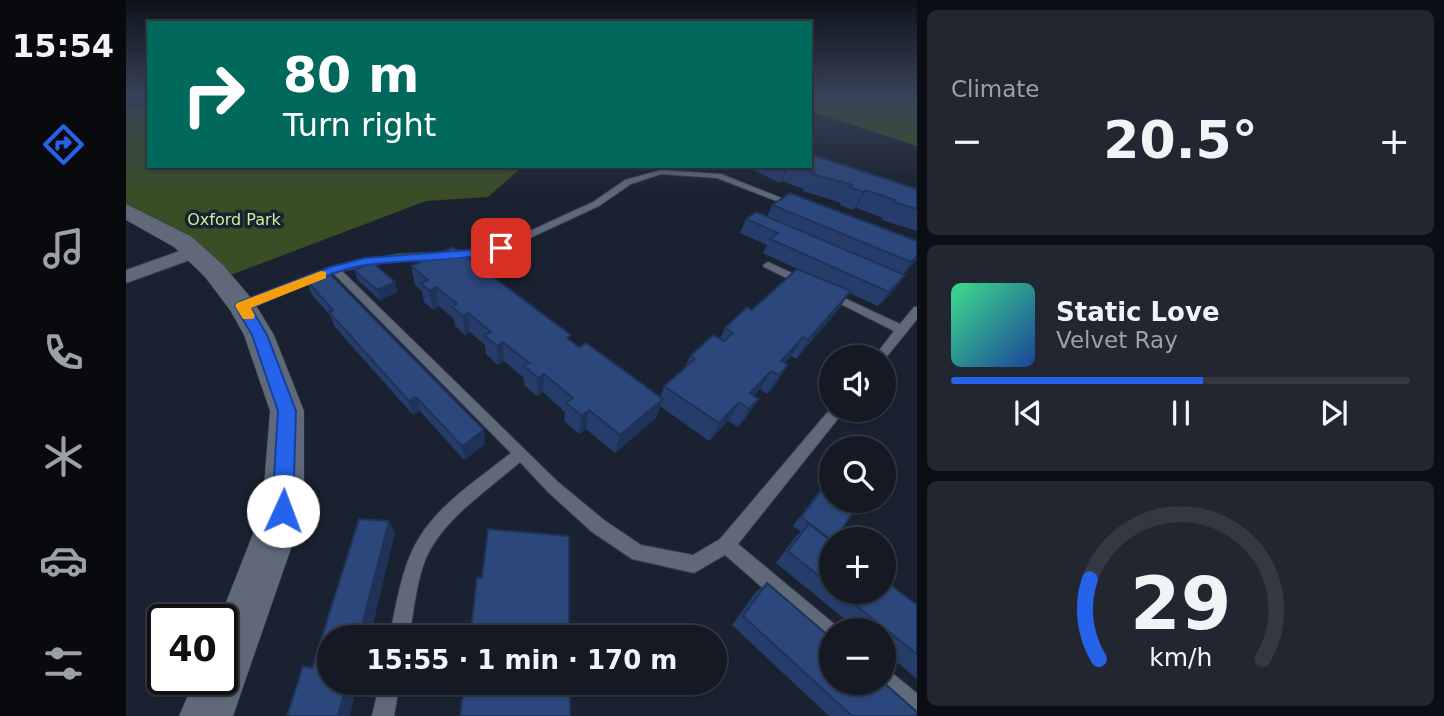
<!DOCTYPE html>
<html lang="en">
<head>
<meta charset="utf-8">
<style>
  :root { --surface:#141924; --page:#212631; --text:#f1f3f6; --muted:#9da0a6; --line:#333841; --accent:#2563eb }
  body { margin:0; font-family:"DejaVu Sans",sans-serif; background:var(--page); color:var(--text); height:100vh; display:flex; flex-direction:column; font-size:26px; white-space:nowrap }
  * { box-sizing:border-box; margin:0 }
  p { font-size:23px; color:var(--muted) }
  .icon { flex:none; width:38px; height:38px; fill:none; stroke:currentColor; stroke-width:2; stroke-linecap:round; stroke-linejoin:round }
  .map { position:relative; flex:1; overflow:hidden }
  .drawer { display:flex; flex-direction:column; gap:10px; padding:10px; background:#0b0e14; width:527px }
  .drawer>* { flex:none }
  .hud { position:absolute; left:21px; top:21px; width:665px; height:147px; border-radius:0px; box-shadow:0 2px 5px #0004,0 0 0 2px var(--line); background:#00695c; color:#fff; overflow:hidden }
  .buttons { position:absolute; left:693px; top:345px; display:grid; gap:14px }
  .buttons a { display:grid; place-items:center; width:77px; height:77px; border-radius:50%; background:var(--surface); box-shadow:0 2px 5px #0004,0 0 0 2px var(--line); font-size:35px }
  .speed { position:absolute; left:21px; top:604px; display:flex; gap:14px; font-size:35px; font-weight:700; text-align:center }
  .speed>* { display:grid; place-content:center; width:91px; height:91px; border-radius:50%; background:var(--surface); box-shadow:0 2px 5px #0004,0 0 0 2px var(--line); line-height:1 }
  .speed .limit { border:4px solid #111; border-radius:10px; background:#fff; color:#111 }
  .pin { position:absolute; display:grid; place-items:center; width:60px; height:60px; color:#fff; margin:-30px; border-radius:14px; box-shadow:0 4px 10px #0006 }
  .me { position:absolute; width:77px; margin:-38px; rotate:2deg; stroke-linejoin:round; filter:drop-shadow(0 0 5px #0008) }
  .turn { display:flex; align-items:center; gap:24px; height:147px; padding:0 21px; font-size:32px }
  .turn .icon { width:91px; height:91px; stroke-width:2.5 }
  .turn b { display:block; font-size:49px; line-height:60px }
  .big { font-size:52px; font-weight:700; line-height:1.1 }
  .drawer .card { flex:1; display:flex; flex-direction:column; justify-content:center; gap:10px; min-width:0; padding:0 24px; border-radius:10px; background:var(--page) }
  .drawer .dial { align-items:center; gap:0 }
  .dial svg { height:182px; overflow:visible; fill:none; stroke:var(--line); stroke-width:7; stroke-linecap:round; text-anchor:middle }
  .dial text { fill:var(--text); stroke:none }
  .song { display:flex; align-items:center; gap:21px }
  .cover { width:84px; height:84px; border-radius:10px; background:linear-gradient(135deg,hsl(150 70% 55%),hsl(220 70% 35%)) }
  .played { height:7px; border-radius:4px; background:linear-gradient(90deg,var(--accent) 55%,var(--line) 55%) }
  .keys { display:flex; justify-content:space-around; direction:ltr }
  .heat { display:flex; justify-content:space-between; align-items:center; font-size:38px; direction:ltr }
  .trip { position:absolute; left:191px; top:625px; width:410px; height:70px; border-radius:35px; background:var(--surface); box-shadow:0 2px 5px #0004,0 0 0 2px var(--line); font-weight:700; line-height:70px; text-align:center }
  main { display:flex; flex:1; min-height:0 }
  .dock { display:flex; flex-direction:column; width:126px; justify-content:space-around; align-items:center; background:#080a0e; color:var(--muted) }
  .dock .icon { width:49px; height:49px }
  .dock .selected { color:var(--accent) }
  .dock b { font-size:32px; color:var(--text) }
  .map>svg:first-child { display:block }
  .green { fill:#394e25 }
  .forest { fill:#385517 }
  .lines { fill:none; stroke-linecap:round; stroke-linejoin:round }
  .service-casing { stroke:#363c48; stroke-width:2 }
  .minor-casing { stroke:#363c48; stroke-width:2 }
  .tertiary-casing { stroke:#363c48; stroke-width:1 }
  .service { fill:#5f697a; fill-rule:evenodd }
  .minor { fill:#5f697a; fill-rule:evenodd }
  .tertiary { fill:#5f697a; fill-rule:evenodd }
  .wall { fill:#263d6b }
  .shaded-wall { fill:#1f3257 }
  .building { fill:#2c477c; stroke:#1f3257; stroke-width:2 }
  .route { fill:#2563eb; stroke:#184099; stroke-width:2 }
  .slow { fill:#f59e0b }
  .labels { text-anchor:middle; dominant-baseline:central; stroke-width:7; stroke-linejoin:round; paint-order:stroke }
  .far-park-label { font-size:16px; fill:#c5f49a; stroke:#1a2130 }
</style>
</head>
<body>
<main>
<nav class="dock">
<b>15:54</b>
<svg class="icon selected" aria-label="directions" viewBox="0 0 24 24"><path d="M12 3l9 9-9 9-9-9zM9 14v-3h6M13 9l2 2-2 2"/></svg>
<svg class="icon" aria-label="music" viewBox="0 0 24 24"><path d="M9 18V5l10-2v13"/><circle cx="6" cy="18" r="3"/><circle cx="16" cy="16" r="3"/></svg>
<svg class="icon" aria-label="phone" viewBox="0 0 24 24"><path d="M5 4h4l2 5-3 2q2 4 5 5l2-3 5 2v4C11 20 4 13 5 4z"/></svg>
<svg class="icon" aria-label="climate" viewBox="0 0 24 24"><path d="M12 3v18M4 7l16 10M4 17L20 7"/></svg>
<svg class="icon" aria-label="car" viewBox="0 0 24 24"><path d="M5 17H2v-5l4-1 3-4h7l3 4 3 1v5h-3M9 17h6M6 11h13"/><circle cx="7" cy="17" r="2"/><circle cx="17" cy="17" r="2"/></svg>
<svg class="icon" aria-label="filters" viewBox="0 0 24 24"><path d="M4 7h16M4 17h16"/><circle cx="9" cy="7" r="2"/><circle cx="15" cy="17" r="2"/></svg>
</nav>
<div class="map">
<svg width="792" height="716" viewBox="0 0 792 716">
  <rect width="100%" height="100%" fill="#1a2130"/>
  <path class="green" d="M23,104V166H397L362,197L300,201L94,279L0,212V109Z"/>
  <path class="forest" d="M684,96L791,97V146L684,111Z"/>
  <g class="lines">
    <defs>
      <g id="service">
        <path d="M535,170L595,174L673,205L666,207L591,178L535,174L505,184L473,206L378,250L330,258L272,260L216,271L432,482L478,520L515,545L567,555L594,539L705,408L719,410L612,544L712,627L713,630H705V643L698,641L599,555L568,573L506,559L466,532L422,492L394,462C362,490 318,518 300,558C290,583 288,611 283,637H263C271,604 275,567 293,538C314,503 354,478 385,453L207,273L120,309H112L111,306L112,303L209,266L272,254L330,252L373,245L467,202L499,180Z"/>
        <path d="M642,262L681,280L682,282L681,284H673L638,267L637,265Z"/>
        <path d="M703,291L774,324L788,307H792V318L758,360V357H748L768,331L699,296L698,294Z"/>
        <path d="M758,669L765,672L792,694V716L783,714L751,686L749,682H758Z"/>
        <path d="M254,682H274L268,716H246Z"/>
      </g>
      <path id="minor" d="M68,246L75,248L78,252L75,256L0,283V270Z"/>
      <path id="tertiary" d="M0,204L66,237L97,265L126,299L148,335L178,411V511L107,716H53L69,679H96V620H93L136,511L144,411L118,335L104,310L79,277L48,247L0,220Z"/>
    </defs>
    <use href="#service" class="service-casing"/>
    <use href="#minor" class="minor-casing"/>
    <use href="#tertiary" class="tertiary-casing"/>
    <use href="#service" class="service"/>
    <use href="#minor" class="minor"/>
    <use href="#tertiary" class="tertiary"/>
  </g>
  <g class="wall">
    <path d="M628,166H684L791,189V231L756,220L757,218L730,208L727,210L714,205L715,203L677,191L678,189L656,181L654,183L627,170Z"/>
    <path d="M646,205L791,259L777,274L768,290L752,306L723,293L712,310L670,359L665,356L659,363L650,384L641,394L634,389L628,396L621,417L612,427L602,421L583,441L534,406L530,418L489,453L460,429L453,434L438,421L439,412L417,392L411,396L398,385V378L378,361L372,365L360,354L359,345L344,332L339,335L329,326L328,319L313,306L307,310L298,302L296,291L289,285L285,266L445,340L453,347L534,398L538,386L560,366L564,356L594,339L599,328L626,310L678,272L637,253L641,245L614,233L620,219L641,217Z"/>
    <path d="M228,270L269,282L271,292L254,300L232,280Z"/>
    <path d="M180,280L359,444L338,460L294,411L287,415L209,327L204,315L186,295Z"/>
    <path d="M705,475V592H758L791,605V679L758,651V630H732L650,563L670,536L675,532L667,526Z"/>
    <path d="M641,583L791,716H703L606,625L629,593Z"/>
  </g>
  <g class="shaded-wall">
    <path d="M660,166H663L656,181L654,183Z"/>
    <path d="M740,190L730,208L727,210L737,192Z"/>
    <path d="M791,256V260L775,277L785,262Z"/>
    <path d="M779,275L768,290L752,306L763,292Z"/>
    <path d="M269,282L271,292L254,300L251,290Z"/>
    <path d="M310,287L313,306L307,310L303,291Z"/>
    <path d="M725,291L712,310L670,359L682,340Z"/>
    <path d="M342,313L344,332L339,335L337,316Z"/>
    <path d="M677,337L665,356L650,373L655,361Z"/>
    <path d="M377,342L378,361L372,365L371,346Z"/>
    <path d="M662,365L650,384L641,394L653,375Z"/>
    <path d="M645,371L634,389L619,406L624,393Z"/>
    <path d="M418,374L417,392L411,396L412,378Z"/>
    <path d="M290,397L294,411L287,415L283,401Z"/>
    <path d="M537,399L530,418L489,453L494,435Z"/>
    <path d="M633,399L621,417L612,427L623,409Z"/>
    <path d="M613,402L602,421L583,441L593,423Z"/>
    <path d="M463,410L460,429L453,434L456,416Z"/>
    <path d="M358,430L359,444L338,460L336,446Z"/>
    <path d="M263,521L269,533L244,637H233Z"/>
    <path d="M221,682H232L224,716H212Z"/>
  </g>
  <g class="building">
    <path d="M684,154L791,189V209L767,202L769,200L740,190L737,192L723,187L726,185L686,174L688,172L671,166H684Z"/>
    <path d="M664,193L791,241V256L785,262L646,205Z"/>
    <path d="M630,212L779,275L763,292L644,239L652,233L620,219Z"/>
    <path d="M327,247L445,335L441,338L453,347L460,343L537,399L494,435L463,410L456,416L440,403L447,398L418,374L412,378L398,366L403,363L377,342L371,346L358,335L365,332L342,313L337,316L326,307L331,304L310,287L303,291L295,283L302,280L285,266Z"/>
    <path d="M246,262L269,282L251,290L228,270Z"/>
    <path d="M671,269L725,291L682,340L677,337L655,361L662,365L653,375L645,371L624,393L633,399L623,409L613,402L593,423L538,386L569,359L564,356L587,335L598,341L607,333L599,328L621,307L626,310Z"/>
    <path d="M201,271L358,430L336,446L290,397L283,401L203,312L207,310L180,280Z"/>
    <path d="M705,478V500H735L709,539L705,540L675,517Z"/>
    <path d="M233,519L263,521L233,637H203V682H221L212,716H161L177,666L186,668Z"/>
    <path d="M683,524L705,541V586L662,551Z"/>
    <path d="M362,529L443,536V637H344L351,577L356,578Z"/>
    <path d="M758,580L791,605V654L713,592H758Z"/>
    <path d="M641,583L705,638V682H757L791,712V716H726L617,616Z"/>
    <path d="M338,682H444V716H334Z"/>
  </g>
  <linearGradient id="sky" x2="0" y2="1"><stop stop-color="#0e121a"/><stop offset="0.49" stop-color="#384359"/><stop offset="1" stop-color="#384359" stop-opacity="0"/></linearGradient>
  <rect width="792" height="196" fill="url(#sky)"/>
  <path class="route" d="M375,245L379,246V251C334,262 287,259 240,265C201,271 162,293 125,308L141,335L170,411L167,511L164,518L157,521L149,518L146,511L152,411L126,335L109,306L111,303L204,267L239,258L356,249Z"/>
  <path class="slow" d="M195,271L200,272V278L125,308L129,316L127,319H117L109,306L111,303Z"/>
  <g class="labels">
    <g class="far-park-label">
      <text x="108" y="219">Oxford Park</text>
    </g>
  </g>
</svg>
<div class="buttons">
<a><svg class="icon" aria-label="sound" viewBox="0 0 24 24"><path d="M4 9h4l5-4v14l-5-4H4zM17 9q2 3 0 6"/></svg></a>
<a><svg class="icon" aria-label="search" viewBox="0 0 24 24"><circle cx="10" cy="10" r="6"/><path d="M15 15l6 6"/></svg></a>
<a>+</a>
<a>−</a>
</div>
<div class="speed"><div class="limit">40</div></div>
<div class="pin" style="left:375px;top:248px;background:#d93025"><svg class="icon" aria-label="arrive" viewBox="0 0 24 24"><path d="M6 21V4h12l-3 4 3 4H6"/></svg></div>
<svg class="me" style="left:157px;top:511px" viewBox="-20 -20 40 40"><circle r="19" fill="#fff"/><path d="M0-13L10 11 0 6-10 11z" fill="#2563eb"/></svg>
<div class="trip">15:55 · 1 min · 170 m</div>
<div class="hud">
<div class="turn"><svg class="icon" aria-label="right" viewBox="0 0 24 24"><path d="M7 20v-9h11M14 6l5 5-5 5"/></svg><div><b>80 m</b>Turn right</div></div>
</div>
</div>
<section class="drawer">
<div class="card"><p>Climate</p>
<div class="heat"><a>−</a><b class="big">20.5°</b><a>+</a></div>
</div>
<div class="card">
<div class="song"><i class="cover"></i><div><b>Static Love</b><p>Velvet Ray</p></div></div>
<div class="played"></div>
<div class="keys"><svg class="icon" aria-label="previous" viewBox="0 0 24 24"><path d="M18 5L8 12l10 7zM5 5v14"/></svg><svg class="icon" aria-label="pause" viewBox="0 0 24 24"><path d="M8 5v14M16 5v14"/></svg><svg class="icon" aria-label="next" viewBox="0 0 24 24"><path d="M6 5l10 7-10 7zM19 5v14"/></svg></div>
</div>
<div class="card dial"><svg viewBox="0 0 100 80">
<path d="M14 69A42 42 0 1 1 86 69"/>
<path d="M14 69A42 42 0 0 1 10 34" stroke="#2563eb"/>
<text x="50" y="56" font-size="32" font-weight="700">29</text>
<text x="50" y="72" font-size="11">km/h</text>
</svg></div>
</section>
</main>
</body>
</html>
